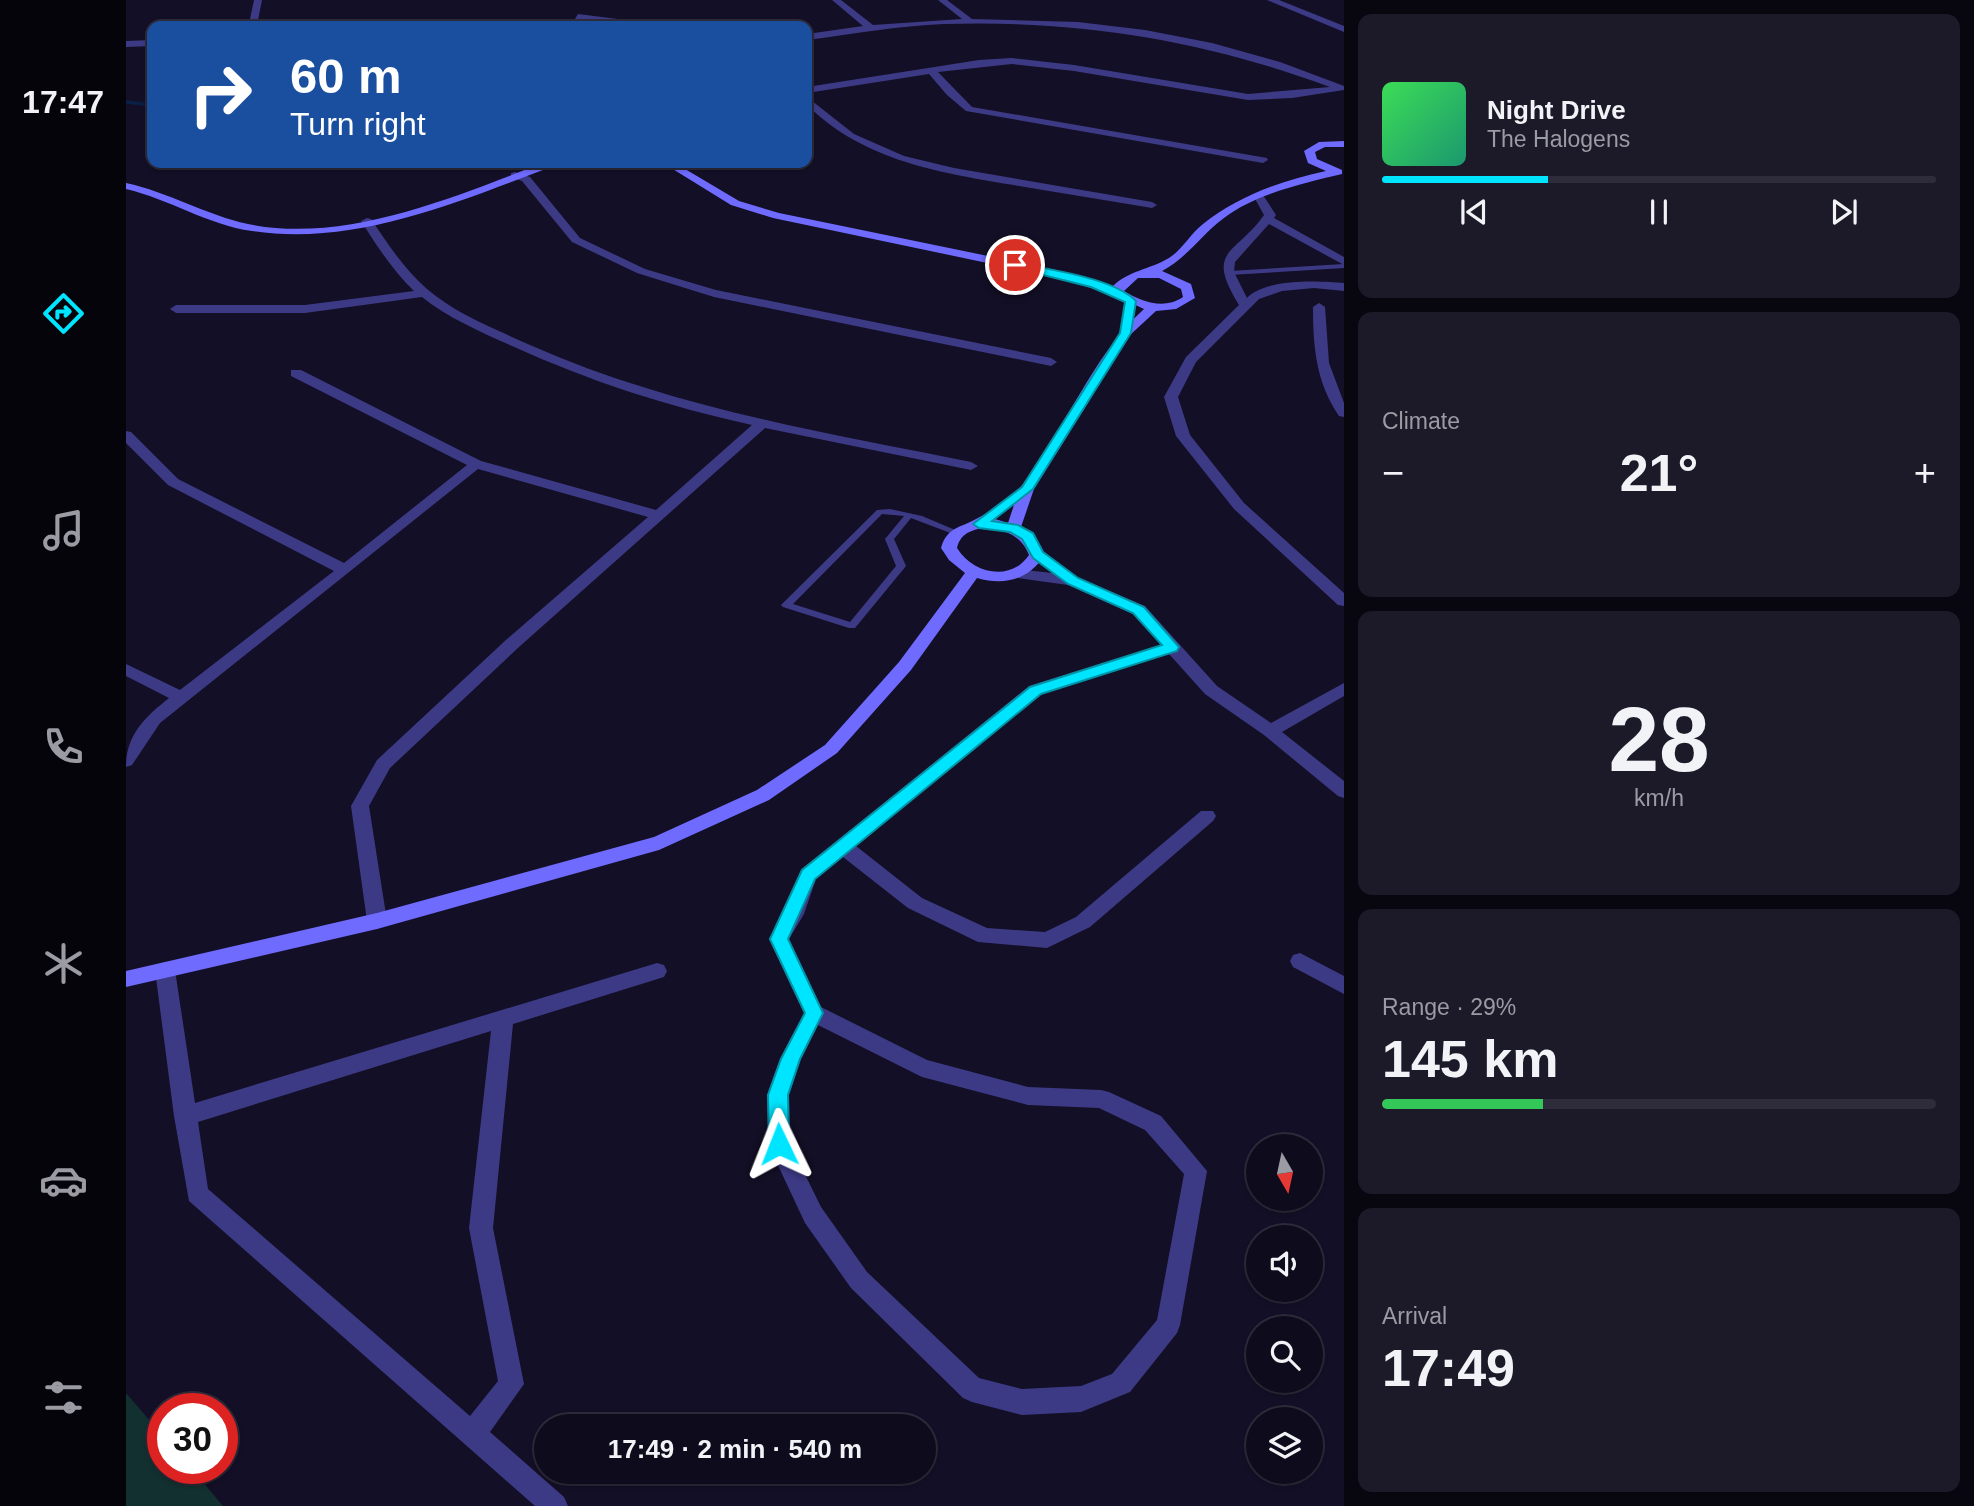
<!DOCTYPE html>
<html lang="en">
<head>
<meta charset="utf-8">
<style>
  :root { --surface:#0e0b1c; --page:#1c1929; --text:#f1f3f6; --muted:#9b9ba3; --line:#2e2b3b; --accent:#00e5ff }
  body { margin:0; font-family:Helvetica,sans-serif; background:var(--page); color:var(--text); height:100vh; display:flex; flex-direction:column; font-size:26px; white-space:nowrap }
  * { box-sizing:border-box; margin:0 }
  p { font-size:23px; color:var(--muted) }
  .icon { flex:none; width:38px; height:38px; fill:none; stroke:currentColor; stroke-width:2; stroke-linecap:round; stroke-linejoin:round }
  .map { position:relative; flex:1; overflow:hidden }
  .sheet { display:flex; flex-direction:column; gap:14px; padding:14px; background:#08060f; width:630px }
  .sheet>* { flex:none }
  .banner { position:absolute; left:21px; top:21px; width:665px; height:147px; border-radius:14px; box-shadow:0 2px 5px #0004,0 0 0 2px var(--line); background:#1a4fa0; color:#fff; overflow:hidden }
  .needle { width:46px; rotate:171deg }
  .controls { position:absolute; left:1120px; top:1134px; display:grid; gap:14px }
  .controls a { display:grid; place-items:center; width:77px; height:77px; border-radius:50%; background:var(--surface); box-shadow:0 2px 5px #0004,0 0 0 2px var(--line); font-size:35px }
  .speed { position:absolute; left:21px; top:1393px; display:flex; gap:14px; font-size:35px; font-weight:700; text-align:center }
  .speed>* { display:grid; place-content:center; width:91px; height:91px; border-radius:50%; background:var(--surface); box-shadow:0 2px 5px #0004,0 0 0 2px var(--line); line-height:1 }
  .speed .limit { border:10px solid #d22; background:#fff; color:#111 }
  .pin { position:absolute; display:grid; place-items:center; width:60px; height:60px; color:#fff; margin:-30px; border:4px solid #fff; border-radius:50%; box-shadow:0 2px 7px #0007 }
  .me { position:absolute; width:77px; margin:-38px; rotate:358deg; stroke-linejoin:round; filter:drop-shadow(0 0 5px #0008) }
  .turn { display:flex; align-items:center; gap:24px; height:147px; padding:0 28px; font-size:32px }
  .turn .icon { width:91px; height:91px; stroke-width:2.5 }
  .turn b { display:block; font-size:49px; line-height:60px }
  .big { font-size:52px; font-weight:700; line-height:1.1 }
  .sheet .card { flex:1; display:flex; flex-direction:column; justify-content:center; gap:10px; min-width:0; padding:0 24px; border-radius:14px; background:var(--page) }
  .sheet .dial { align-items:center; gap:0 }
  .dial b { font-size:91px; line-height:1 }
  .song { display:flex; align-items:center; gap:21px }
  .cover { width:84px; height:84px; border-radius:10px; background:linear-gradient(135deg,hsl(130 70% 55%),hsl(160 70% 35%)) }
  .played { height:7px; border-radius:4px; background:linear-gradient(90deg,var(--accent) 30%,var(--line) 30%) }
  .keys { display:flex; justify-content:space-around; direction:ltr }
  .heat { display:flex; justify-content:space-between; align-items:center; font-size:38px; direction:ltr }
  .charge { height:10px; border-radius:5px; background:linear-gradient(90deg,#34c759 29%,var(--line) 0) }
  .trip { position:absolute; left:408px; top:1414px; width:402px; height:70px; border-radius:35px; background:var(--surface); box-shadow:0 2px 5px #0004,0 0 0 2px var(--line); font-weight:700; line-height:70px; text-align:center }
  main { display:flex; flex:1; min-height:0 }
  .tab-bar { display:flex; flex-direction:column; width:126px; justify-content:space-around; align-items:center; background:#06040b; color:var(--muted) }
  .tab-bar .icon { width:49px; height:49px }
  .tab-bar .active { color:var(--accent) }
  .tab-bar b { font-size:32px; color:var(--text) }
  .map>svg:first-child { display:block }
  .green { fill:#12302f }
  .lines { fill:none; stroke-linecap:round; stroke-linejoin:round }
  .stream { stroke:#0a1f44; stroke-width:3.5 }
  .lane { fill:#3d3a85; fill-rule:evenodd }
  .street { fill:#3d3a85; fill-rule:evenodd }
  .secondary { fill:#6f6bff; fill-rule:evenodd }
  .route { fill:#00e5ff; stroke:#0095a6; stroke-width:2 }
</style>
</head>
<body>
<main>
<nav class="tab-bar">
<b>17:47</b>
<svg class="icon active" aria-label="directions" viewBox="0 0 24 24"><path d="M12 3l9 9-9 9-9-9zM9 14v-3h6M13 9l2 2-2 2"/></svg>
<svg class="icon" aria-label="music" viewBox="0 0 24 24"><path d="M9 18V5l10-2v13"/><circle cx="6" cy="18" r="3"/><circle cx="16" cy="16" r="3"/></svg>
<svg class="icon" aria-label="phone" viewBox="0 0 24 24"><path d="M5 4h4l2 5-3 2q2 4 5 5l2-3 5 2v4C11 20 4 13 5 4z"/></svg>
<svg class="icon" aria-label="climate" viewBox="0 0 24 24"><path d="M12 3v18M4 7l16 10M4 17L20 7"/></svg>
<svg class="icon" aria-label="car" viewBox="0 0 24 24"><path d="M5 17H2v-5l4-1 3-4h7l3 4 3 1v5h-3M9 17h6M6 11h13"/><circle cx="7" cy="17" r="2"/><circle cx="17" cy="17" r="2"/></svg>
<svg class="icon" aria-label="filters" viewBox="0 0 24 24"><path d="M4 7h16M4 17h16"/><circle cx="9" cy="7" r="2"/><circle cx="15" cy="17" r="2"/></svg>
</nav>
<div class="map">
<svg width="1218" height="1506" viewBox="0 0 1218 1506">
  <rect width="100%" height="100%" fill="#130f26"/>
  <path class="green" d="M0,1393L37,1436V1468H65L97,1506H0Z"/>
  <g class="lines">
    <path class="stream" d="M0,102L26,105"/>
    <g class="lane">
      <path d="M1218,264V268L1103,275L1099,273L1103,271Z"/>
      <path d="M764,509L796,516L834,532L833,534H827L785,518L768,539L780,566L729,628H723L657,607L655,605L657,603L751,510ZM756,514L778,516L759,539L770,566L724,622L667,604Z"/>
    </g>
    <g class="street">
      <path d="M128,0H136L132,20L124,26H114L124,19Z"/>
      <path d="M706,0H715L747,25L836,19L812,0H821L846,19L952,22L1019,30L1086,43L1154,62L1218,86V90L1166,98L1122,100L948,71L886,64L812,72L846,107L1141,158L1142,160L1137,163L840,111L821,95L803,74L681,93V87L853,60L886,58L948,65L1122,94L1204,87C1077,40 954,20 818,24C772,26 727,34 681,40V34L737,26Z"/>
      <path d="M1141,0H1153L1218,26V32Z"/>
      <path d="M452,14L523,23L527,26H504L449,19Z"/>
      <path d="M26,40V46L0,47V41Z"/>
      <path d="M681,97L728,134L778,156L828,168L1026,202L1031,205L1026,208C982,201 937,193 893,186C816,173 739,162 681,105Z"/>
      <path d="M389,172L404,177L454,238L519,269L590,290L925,358L931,362L925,366L588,297L511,273L446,242L396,181L385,177V173Z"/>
      <path d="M1129,195H1137L1150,215L1148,218L1218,257V265L1143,224L1109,262L1108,272L1121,298C1140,278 1193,281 1218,283V291L1188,288L1156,291L1133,299L1070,362L1052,397L1064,435L1118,503L1218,593V606L1212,605L1108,509L1050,436L1038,397L1060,357L1113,305C1078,249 1110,255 1138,215L1128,197Z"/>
      <path d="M241,218L245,219C262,244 278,269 301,289C330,314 369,329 404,345C544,407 695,432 845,462L852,466L845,470L639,428L393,647L264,768L243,806L261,921L258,926L251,929L244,926L241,921L225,806L251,760L381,639L522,517L352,469L34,723L6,765L0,767C0,735 19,717 43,698L0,676V664L54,690L208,571L42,485L0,443V431L5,432L52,479L218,563L341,465L165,376V370H175L355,461L530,510L626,425C543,407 463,381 386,346C355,332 322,318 296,297L179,313H50L44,309L50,305H179L288,291C267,271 251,246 235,221Z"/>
      <path d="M1193,303L1199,307L1203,363L1218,403V417L1213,416C1190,382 1187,347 1187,307Z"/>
      <path d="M911,550L952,578L1019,606L1091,686L1145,723L1218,683V696L1156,732L1218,781V798L1212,796L1138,735L1079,694L1043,654L915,694L730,846L796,898L861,928L919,932L950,917L1075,811H1087L1090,816L1087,821L964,927L921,948L852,942L782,908L717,857L690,879L678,914L663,939L695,1007L801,1060L902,1087L975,1090L983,1092L1035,1116L1081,1171L1054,1325L1051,1333L1004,1392L955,1412L896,1415L846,1402L837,1398L725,1288L679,1223L642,1144L641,1095L654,1059L678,1013L643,939L659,912L675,870L903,686L1035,645L1007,614L942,585L885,577L882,574L890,569L926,573L903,555ZM692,1025L796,1077L902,1105L973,1108L1019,1130L1058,1174L1031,1320L986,1374L955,1386L896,1389L853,1378L741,1272L695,1207L664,1144L663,1095L675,1059Z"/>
      <path d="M1174,953L1218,976V994L1167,967L1164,961L1167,955Z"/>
      <path d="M39,962L46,964L49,970L69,1103L531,963L538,965L541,971L538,977L387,1024L367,1228L398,1384L364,1432L438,1497L442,1506H409L63,1201L48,1116L29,970L32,964ZM365,1031L343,1228L372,1381L344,1416L82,1189L72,1122Z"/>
    </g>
    <g class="secondary">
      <path d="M1218,141V147H1199L1189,152L1191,159L1216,170V174C1178,183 1129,194 1098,218C1076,234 1061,258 1036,271L1065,284L1069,298L1050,309L1030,311L1004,335L908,489L895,527C907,533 914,542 919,555C902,580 879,586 851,578L785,670L711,753L643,800L533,850L251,929L0,987V971L251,913L528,837L631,790L699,745L773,662L839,573L823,560L815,548C821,527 834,528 850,519C864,512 887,497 897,484C941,428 965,357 1018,309L988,295L933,278L647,218L605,205L537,163H549L613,201L653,213L935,271L986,287C1003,270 1023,270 1043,258C1056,250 1065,233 1077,224C1112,196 1157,180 1200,171L1182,163L1178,151L1193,142ZM1012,278H1033L1055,289L1057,297C1038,310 1016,302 998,291ZM888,505L882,523L869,519ZM865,527C883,532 896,537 903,555C885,582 847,574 831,548C835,531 849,529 865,527Z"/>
      <path d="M417,163H448L443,166L425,167C332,202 228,247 126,231C82,225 43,199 0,189V183C42,192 80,215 122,224C220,244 327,197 417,163Z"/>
    </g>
  </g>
  <path class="route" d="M889,262C922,270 986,277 1010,301L1005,333L907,489L866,521L892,525L907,533L917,552L952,578L1018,607L1053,647L1051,651L915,694L689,879L662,939L697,1013L674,1059L662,1095L663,1144L660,1150L653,1153L646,1150L643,1144L642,1095L655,1059L679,1013L644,939L676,870L904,687L1036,645L1007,613L942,584L907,558L896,539L884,532L853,528L847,524L896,487L994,333L999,302L965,287L885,267L884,265Z"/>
</svg>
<div class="controls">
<a><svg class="needle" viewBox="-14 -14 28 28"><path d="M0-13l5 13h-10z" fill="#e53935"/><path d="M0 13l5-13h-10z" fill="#9b9ba3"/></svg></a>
<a><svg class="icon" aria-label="sound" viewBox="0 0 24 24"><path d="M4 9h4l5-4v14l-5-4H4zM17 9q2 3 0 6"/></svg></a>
<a><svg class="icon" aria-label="search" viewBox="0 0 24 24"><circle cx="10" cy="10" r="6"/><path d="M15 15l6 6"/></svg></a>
<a><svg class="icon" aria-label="layers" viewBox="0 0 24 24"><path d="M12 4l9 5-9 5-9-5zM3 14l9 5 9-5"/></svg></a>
</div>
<div class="speed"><div class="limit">30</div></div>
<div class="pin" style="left:889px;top:265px;background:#d93025"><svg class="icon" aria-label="arrive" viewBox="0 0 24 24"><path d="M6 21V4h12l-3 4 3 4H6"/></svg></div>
<svg class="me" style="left:653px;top:1144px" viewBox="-20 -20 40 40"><path d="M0-17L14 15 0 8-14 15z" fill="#00e5ff" stroke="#fff" stroke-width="4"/></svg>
<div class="trip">17:49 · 2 min · 540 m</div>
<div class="banner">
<div class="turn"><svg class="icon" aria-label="right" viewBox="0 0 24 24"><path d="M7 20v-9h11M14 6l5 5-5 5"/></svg><div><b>60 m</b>Turn right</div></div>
</div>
</div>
<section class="sheet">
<div class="card">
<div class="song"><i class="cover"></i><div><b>Night Drive</b><p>The Halogens</p></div></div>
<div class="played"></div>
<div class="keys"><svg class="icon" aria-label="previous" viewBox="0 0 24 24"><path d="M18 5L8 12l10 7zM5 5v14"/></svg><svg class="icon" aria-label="pause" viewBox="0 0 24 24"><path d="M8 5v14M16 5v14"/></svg><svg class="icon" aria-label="next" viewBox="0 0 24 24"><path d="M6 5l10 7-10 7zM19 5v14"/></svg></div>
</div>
<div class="card"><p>Climate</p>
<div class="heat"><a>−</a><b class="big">21°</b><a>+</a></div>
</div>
<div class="card dial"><b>28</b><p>km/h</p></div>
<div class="card"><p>Range · 29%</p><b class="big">145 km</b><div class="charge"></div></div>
<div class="card"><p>Arrival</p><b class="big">17:49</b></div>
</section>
</main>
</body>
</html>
